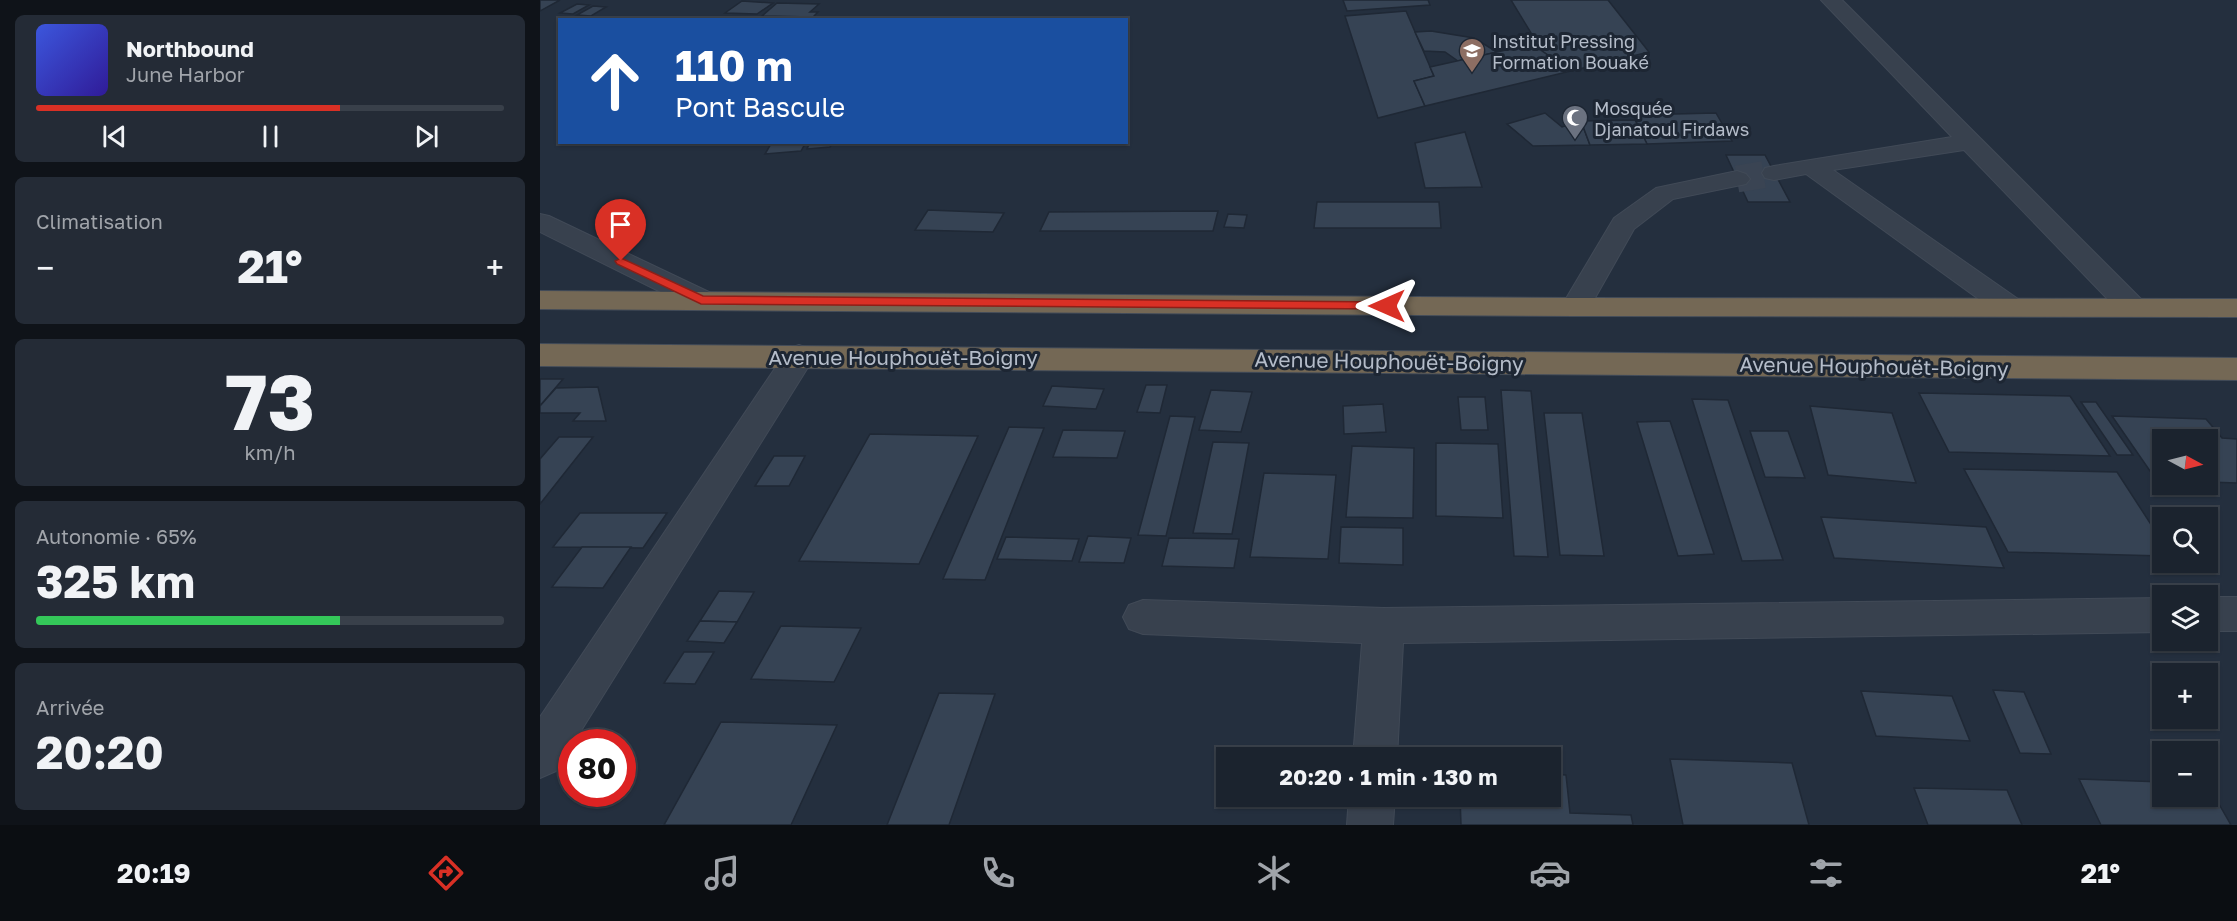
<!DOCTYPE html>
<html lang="fr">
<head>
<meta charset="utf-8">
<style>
  :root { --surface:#1b232e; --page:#242b36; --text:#f1f3f6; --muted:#a0a4aa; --line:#39404a; --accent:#d93025 }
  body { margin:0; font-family:"Golos Text",sans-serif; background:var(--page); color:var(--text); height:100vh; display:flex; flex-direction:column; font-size:22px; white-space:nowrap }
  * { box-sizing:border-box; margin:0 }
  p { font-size:20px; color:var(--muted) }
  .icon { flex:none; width:33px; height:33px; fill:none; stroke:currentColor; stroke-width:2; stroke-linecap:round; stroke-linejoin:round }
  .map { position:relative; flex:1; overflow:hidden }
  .panel { display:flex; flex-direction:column; gap:15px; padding:15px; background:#0f1319; width:540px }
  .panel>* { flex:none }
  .banner { position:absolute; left:18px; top:18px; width:570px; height:126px; border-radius:0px; box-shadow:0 2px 4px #0004,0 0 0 2px var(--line); background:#1a4fa0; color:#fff; overflow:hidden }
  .needle { width:39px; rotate:97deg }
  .controls { position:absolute; left:1612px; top:429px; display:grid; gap:12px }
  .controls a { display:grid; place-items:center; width:66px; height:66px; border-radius:0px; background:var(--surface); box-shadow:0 2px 4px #0004,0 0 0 2px var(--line); font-size:30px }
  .speed { position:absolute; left:18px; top:729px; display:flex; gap:12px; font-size:30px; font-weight:700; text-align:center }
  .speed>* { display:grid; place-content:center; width:78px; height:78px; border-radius:50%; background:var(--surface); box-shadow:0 2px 4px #0004,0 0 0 2px var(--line); line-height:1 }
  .speed .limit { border:9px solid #d22; background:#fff; color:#111 }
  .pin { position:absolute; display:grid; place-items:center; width:51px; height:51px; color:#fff; margin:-62px -26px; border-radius:50% 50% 50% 0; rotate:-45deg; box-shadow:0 0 6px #0007 }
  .pin .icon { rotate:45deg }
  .me { position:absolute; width:66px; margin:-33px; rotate:270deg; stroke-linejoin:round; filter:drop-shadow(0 0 4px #0008) }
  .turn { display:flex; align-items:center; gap:21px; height:126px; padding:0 18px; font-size:27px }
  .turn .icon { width:78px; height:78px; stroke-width:2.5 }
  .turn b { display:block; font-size:42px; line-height:51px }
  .big { font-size:45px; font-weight:700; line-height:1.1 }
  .panel .card { flex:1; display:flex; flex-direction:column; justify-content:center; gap:9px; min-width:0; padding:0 21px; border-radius:9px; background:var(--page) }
  .panel .dial { align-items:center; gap:0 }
  .dial b { font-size:78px; line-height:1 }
  .song { display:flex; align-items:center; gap:18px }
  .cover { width:72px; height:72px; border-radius:9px; background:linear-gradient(135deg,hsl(230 70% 55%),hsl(250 70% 35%)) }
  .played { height:6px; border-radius:3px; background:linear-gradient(90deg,var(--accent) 65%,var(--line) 65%) }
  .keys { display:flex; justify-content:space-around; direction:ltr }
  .heat { display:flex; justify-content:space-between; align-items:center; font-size:33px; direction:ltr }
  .charge { height:9px; border-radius:4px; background:linear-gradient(90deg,#34c759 65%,var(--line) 0) }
  .trip { position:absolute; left:676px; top:747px; width:345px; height:60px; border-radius:0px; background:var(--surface); box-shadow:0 2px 4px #0004,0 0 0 2px var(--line); font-weight:700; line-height:60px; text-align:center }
  .tab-bar { display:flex; height:96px; justify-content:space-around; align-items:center; background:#0b0e12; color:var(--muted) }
  .tab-bar .icon { width:42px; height:42px }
  .tab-bar .active { color:var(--accent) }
  .tab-bar b { font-size:27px; color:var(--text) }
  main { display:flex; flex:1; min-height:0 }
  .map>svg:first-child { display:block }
  .building { fill:#364354; stroke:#1f2835; stroke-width:1.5 }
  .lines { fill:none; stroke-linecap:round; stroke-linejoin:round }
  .minor-tunnel { stroke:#3a4453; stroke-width:27; stroke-dasharray:27 14; stroke-linecap:butt }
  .minor-casing { stroke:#414a57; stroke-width:2 }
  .highway-casing { stroke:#434c59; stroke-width:2 }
  .minor { fill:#38414e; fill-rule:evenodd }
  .highway { fill:#746855; fill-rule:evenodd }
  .route { fill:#d93025; stroke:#8d1f18; stroke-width:1.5 }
  .labels { text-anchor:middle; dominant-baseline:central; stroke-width:6; stroke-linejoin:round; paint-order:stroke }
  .far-poi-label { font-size:18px; fill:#b4bcc9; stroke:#1d2633; text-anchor:start }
  .street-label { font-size:21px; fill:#b4bcc9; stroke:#1d2633 }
</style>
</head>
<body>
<main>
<section class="panel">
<div class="card">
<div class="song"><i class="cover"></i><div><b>Northbound</b><p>June Harbor</p></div></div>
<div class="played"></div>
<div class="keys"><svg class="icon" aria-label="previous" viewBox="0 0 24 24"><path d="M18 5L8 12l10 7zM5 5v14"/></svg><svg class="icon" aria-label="pause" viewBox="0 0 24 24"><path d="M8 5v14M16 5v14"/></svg><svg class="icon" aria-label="next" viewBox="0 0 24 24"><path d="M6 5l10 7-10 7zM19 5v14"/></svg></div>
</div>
<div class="card"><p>Climatisation</p>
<div class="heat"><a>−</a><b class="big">21°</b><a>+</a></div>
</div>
<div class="card dial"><b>73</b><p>km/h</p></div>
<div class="card"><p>Autonomie · 65%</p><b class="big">325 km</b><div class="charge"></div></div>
<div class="card"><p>Arrivée</p><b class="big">20:20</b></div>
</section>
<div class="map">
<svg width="1697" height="825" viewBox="0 0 1697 825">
  <rect width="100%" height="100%" fill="#242f3e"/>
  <g class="building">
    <path d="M0,0H20L0,11Z"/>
    <path d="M803,0H888L890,5L807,11Z"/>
    <path d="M971,0H1068L1109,52L1031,71L1002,51Z"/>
    <path d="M202,1L233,3L217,14L185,13Z"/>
    <path d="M237,3L279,4L270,12H278L273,17L222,16Z"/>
    <path d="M37,4L49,5L33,14L20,13Z"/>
    <path d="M53,6L66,7L51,16L37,15Z"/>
    <path d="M866,11L894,76L874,81L885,106L838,118L805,16Z"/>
    <path d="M891,31L934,38L957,52L918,61L905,52L884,51L875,32Z"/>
    <path d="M997,43L1002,51L1031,71L885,106L874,81L894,76L890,67Z"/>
    <path d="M1005,113L1022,127L1041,121L1050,145L993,146L967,124Z"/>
    <path d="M1176,113L1192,141L1107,144L1093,115Z"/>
    <path d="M1095,120L1107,144L1050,145L1041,121Z"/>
    <path d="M925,132L942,187L885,188L875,143Z"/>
    <path d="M232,142H266L261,151L225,154Z"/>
    <path d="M270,142H293L290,147L267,149Z"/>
    <path d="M1186,155H1225L1250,202H1208Z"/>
    <path d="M777,202H899L901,228H774Z"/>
    <path d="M388,210L464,213L453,232L375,230Z"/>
    <path d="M678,211L673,231H500L509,212Z"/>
    <path d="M688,214L707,215L704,228L684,227Z"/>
    <path d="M0,379H23L0,406Z"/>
    <path d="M606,385H627L620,413L597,412Z"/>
    <path d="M512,386L564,389L556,409L503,406Z"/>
    <path d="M58,387L66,421H33L40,413H0V406L16,388Z"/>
    <path d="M671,390L712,392L701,432L659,430Z"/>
    <path d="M961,390L991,391L1008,557L974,556Z"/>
    <path d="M1379,393L1530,396L1570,456L1409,452Z"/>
    <path d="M918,397H945L948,430H921Z"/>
    <path d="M1152,399L1188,400L1243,560L1202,561Z"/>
    <path d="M1541,402H1556L1593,455H1577Z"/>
    <path d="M843,404L846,432L804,434L803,406Z"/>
    <path d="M1270,406L1352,413L1376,483L1288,475Z"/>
    <path d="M1004,413H1042L1064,556L1020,555Z"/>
    <path d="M630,416L655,417L626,536L598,535Z"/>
    <path d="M1572,416L1666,419L1682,438L1697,439V483L1668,482V440H1623V471H1610Z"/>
    <path d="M1130,421L1174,554L1138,556L1097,422Z"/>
    <path d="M469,427L504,428L445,580L403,579Z"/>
    <path d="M523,430L585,431L577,458L513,457Z"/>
    <path d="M1210,431H1248L1265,478L1225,477Z"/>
    <path d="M330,434L438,436L379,564L259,561Z"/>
    <path d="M19,437H53L0,504V459Z"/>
    <path d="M673,442L709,443L692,534L653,533Z"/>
    <path d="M896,443L958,444L963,518L896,516Z"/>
    <path d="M812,446L874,448L873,518L806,517Z"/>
    <path d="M234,456H265L249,486H215Z"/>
    <path d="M1424,469L1577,472L1623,543V556L1468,552Z"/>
    <path d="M724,473L796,475L788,559L710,557Z"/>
    <path d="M40,513H127L103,548L13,547Z"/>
    <path d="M1281,517L1446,527L1464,568L1294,558Z"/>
    <path d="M801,527L863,528V565L799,563Z"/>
    <path d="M548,536L591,538L584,563L539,562Z"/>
    <path d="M466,537L539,539L532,561L457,559Z"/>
    <path d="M629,538L699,539L694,568L622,566Z"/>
    <path d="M42,547H91L63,588L12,587Z"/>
    <path d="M179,591L214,592L197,622L160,621Z"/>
    <path d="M160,621L197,622L184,643L147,641Z"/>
    <path d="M241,626L321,628L294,682L211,679Z"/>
    <path d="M144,652H174L155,684L124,683Z"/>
    <path d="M1453,690L1484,692L1511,754L1480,753Z"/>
    <path d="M1321,691L1412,696L1430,741L1336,736Z"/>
    <path d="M399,693L455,694L409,825H347Z"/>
    <path d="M181,722L297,725L251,825H124Z"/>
    <path d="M1130,759L1252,763L1269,825H1143Z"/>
    <path d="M1011,774L1026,775L1030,813L1091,815L1093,825H921L920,796H1011Z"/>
    <path d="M1539,779L1623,782V796H1668V785L1691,825H1561Z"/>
    <path d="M1374,788L1467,790L1482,825H1388Z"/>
  </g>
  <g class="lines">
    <path class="minor-tunnel" d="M1197,179L1234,173"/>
    <defs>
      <g id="minor">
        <path d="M1281,0H1302L1602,300L1607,307L1602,314L1592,316L1582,314L1424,150L1293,170L1478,299L1483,306L1478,313L1468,315L1458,313L1266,174L1234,180L1225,178L1222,173L1225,168L1234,166L1412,137Z"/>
        <path d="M1197,171L1206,174L1210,179L1206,184L1133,199L1094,229L1046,314L1036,316L1026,314L1021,307L1074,218L1116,188Z"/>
        <path d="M0,214L9,216L171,293L176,300L171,307L161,309L151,307L0,232Z"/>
        <path d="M259,345L270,349L275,356L34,742H32L16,771L0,778V717L248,349Z"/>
        <rect x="1668" y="597" width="29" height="34"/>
        <path d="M1623,598V632L863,643L857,758H813L822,643L603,634L589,629L583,617L589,605L603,600L844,608Z"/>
        <path d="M809,796H855L853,825H807Z"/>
      </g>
      <g id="highway">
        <path d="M0,291L1036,298L1697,299V317L1036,316L0,309Z"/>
        <path d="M0,344L1697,358V380L0,366Z"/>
      </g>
    </defs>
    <use href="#minor" class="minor-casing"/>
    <use href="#highway" class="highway-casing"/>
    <use href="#minor" class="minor"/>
    <use href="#highway" class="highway"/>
  </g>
  <path class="route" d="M81,258L163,296L847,302L853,306L847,309L161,304L77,264L75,261Z"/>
  <defs>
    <symbol id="school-pin" viewBox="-11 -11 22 30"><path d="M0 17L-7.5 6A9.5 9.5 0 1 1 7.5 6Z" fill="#8d6e63" stroke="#1d2633"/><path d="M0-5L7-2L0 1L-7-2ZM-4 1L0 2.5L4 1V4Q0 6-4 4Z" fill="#fff"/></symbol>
    <symbol id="mosque-pin" viewBox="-11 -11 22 30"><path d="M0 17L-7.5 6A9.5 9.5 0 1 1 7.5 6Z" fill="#6b7280" stroke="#1d2633"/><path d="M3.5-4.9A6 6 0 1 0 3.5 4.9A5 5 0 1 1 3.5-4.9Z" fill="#fff"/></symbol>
  </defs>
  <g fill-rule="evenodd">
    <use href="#school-pin" x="917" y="36" width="30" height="40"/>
    <use href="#mosque-pin" x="1020" y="103" width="30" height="40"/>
  </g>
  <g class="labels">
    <g class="far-poi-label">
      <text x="952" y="41">Institut Pressing<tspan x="952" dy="21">Formation Bouaké</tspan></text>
      <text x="1054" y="108">Mosquée<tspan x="1054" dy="21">Djanatoul Firdaws</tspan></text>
    </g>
    <g class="street-label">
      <text x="363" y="357">Avenue Houphouët-Boigny</text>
      <text transform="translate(849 361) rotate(1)">Avenue Houphouët-Boigny</text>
      <text transform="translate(1334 366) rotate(1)">Avenue Houphouët-Boigny</text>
    </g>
  </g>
</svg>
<div class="controls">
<a><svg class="needle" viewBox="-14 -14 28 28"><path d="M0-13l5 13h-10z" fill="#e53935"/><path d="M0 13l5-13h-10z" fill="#a0a4aa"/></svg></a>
<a><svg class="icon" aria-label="search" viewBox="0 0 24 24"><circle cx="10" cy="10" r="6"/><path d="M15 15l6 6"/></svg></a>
<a><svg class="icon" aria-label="layers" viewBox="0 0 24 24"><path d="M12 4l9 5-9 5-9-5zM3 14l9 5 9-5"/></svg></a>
<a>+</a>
<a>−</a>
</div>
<div class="speed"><div class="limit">80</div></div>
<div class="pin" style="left:81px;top:261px;background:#d93025"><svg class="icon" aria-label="arrive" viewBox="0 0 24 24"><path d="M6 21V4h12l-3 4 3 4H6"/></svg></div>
<svg class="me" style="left:847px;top:306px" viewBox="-20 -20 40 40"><path d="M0-17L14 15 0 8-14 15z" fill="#d93025" stroke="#fff" stroke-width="4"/></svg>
<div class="trip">20:20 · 1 min · 130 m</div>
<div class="banner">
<div class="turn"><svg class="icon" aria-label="ahead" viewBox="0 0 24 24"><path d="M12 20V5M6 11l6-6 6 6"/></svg><div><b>110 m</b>Pont Bascule</div></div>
</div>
</div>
</main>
<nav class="tab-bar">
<b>20:19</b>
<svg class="icon active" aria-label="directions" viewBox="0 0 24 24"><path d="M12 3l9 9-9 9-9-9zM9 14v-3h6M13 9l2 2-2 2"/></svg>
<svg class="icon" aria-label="music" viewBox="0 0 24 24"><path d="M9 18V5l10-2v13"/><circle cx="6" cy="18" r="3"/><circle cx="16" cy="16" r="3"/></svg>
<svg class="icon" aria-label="phone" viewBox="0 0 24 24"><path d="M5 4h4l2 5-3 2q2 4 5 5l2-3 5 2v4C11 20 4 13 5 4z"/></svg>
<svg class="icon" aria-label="climate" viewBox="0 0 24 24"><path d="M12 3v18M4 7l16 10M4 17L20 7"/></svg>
<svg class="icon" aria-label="car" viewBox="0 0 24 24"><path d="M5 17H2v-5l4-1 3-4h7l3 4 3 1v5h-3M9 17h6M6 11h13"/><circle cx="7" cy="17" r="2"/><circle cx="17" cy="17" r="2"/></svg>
<svg class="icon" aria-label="filters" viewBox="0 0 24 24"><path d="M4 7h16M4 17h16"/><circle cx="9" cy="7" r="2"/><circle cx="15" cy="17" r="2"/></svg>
<b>21°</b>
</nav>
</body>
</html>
